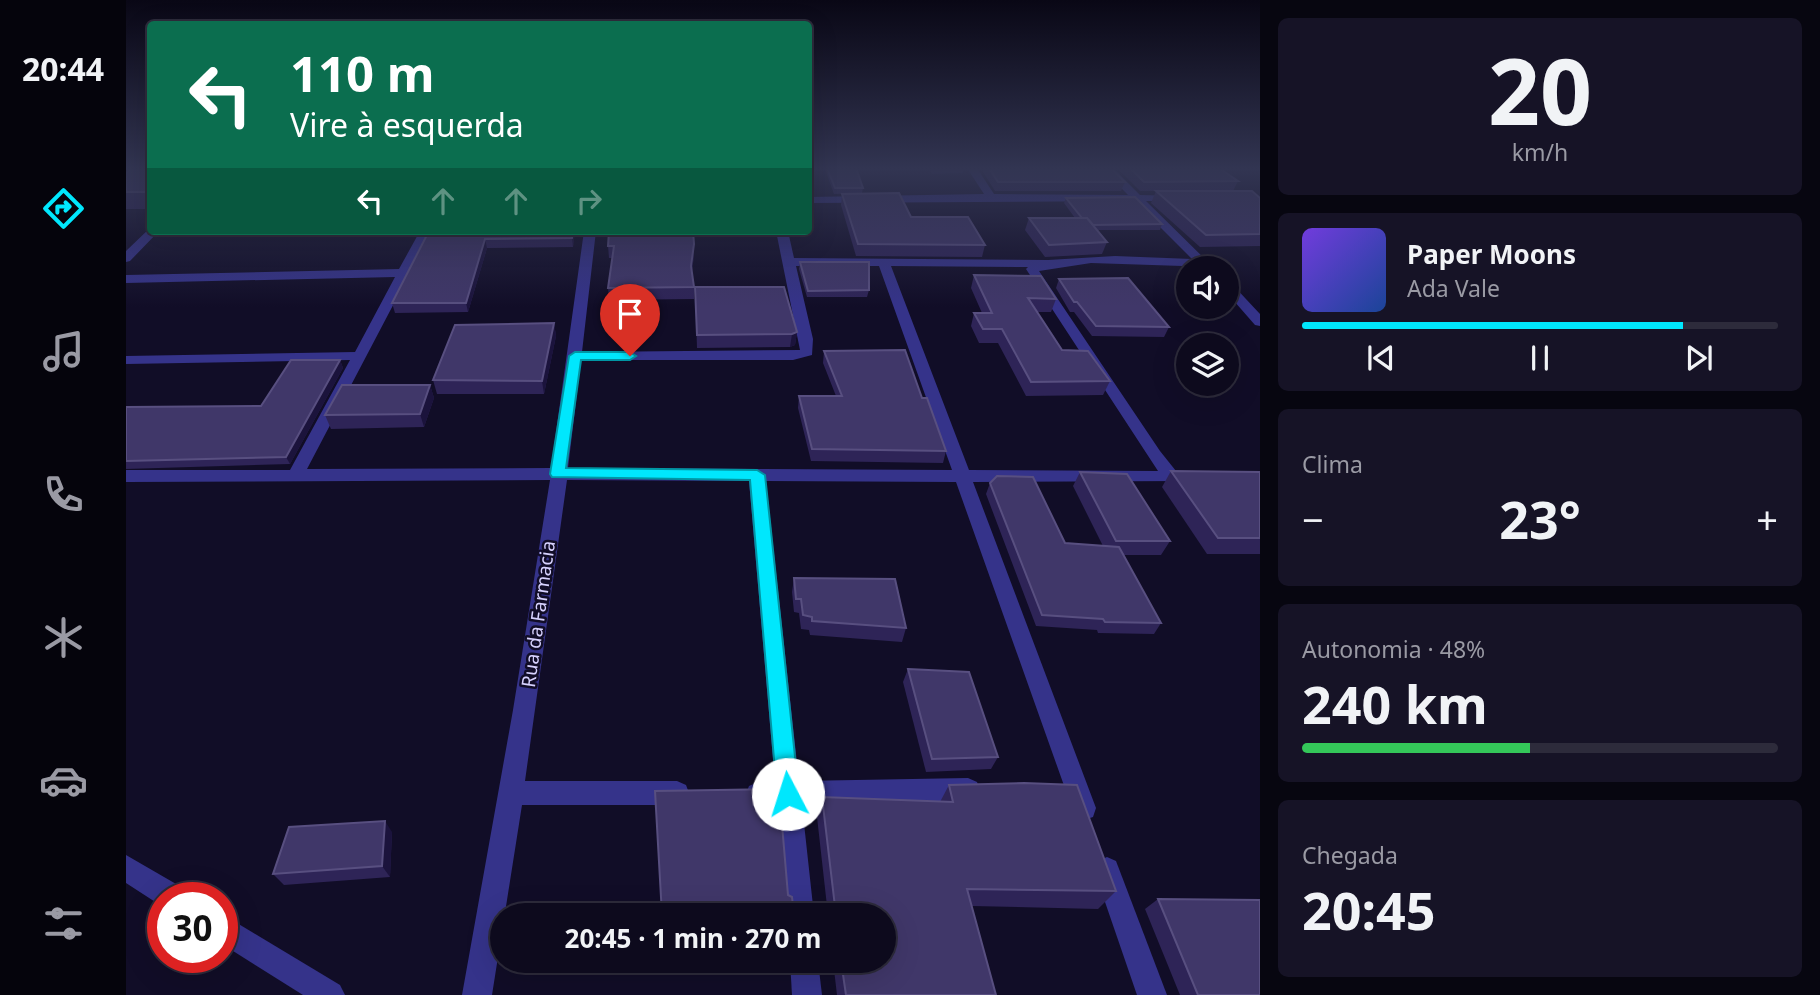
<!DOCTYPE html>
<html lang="pt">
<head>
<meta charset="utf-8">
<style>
  :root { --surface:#0d0a1d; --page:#161326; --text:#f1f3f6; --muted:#9a9aa4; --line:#2d2b3b; --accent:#00e7fd }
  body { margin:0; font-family:"Noto Sans",sans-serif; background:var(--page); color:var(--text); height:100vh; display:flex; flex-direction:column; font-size:26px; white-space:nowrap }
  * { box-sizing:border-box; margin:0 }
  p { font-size:23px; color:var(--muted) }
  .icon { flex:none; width:38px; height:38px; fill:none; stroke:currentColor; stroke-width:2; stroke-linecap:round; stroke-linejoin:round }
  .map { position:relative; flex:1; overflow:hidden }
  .details { display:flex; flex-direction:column; gap:18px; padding:18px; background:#070610; width:560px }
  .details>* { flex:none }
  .banner { position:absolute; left:21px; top:21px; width:665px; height:214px; border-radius:7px; box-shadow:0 7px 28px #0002,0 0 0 2px var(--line); background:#0b6e4f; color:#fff; overflow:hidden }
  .controls { position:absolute; left:1050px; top:256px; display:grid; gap:14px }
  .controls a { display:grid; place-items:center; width:63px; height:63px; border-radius:50%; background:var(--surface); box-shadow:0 7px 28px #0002,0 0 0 2px var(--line); font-size:35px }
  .speed { position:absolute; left:21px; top:882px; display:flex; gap:14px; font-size:35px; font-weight:700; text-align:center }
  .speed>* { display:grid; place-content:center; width:91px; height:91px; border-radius:50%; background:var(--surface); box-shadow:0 7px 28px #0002,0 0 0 2px var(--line); line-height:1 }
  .speed .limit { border:10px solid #d22; background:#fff; color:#111 }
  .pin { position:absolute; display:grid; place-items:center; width:60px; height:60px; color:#fff; margin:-72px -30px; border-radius:50% 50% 50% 0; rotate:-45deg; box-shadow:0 0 7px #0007 }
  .pin .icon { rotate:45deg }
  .me { position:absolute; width:77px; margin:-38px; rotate:355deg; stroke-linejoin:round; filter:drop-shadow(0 0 5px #0008) }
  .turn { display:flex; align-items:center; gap:24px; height:147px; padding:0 28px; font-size:32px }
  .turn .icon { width:91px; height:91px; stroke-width:2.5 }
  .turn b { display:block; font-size:49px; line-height:60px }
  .lanes { display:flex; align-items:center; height:66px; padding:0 28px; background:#0003; justify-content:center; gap:35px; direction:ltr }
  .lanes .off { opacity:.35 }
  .big { font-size:52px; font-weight:700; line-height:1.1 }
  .details .widget { flex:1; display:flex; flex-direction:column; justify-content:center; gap:10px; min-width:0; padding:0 24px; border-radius:10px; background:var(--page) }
  .details .dial { align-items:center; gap:0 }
  .dial b { font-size:91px; line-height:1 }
  .song { display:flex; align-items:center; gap:21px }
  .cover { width:84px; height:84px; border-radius:10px; background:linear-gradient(135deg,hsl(260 70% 55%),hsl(220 70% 35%)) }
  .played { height:7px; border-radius:4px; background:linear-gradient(90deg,var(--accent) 80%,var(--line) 80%) }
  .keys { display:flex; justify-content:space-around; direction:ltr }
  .heat { display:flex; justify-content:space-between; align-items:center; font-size:38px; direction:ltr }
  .charge { height:10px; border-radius:5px; background:linear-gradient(90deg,#34c759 48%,var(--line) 0) }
  .trip { position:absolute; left:364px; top:903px; width:406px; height:70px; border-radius:35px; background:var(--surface); box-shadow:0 7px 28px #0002,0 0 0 2px var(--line); font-weight:700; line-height:70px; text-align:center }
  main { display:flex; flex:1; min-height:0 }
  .menu { display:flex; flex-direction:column; width:126px; justify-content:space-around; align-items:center; background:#05040c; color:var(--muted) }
  .menu .icon { width:49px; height:49px }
  .menu .selected { color:var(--accent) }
  .menu b { font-size:32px; color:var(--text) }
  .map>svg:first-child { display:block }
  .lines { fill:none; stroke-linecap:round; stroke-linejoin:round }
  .street { fill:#35338a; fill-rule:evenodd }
  .wall { fill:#2e2457 }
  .shaded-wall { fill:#1b133c }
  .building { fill:#403769; stroke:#584f80; stroke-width:2 }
  .route { fill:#00e7fd; stroke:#0096a4; stroke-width:2 }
  .labels { text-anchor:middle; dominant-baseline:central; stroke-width:5; stroke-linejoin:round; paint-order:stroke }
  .street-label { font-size:19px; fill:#d7d2ff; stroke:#110d27 }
</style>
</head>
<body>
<main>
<nav class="menu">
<b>20:44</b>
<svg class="icon selected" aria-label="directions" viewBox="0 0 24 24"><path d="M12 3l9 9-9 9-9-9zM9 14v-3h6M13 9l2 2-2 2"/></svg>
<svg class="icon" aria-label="music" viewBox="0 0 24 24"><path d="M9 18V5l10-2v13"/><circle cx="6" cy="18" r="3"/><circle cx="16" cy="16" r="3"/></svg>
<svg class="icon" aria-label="phone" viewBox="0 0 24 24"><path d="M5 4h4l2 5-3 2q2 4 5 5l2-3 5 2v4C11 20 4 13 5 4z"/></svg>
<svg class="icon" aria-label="climate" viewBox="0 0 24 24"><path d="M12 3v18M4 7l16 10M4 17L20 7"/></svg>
<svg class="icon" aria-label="car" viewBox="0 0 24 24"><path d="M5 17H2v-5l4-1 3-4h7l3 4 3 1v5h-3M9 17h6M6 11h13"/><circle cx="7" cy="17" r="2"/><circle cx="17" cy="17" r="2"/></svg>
<svg class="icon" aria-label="filters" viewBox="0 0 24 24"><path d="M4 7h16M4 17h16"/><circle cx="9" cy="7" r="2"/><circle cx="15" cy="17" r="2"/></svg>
</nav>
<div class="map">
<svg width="1134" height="995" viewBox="0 0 1134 995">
  <rect width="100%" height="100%" fill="#110d27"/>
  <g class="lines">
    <g class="street">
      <path d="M841,168H851L868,194L1002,195L976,168H987L1014,195L1054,196V200L1050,201H1020L1087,267L965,263L913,271L1034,451L1050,471L1060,473L1063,477L1060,481L847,482L970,808L967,817L958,820L949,817L946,808L830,482L640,481L673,781L842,778L851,782L854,790L851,798L842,802L676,805L688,915H660L651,806H632L623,802L620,794L623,786L632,782H649L623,481L441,480L399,781H551L560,785L563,793L560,801L551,805H396L366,995H336L387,710L424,480L0,482V470H164L224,360L0,364V356L229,352L269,277L0,283V275L273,269L294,231H306L181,469L425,468L458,231H470L456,352L674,350L650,231H662L668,258L922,260L989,256L1066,259L1008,201L682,203V197L858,194ZM670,266H753L826,470L442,468L455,360H667L686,355L687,339ZM765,266L902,267L900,269L1032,471L843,470Z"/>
      <path d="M24,228V231H33L4,261L0,262V251Z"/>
      <path d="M1101,282L1105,283L1134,314V326L1129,325L1101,293Z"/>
      <path d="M0,855L57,888L60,898H37V907L0,883Z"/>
      <path d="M981,857L990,861L1041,995H1011L968,870L972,861Z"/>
      <path d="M96,914L214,985L219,995H177L96,944Z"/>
      <path d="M664,961H692L696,995H666Z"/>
    </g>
  </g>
  <g class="wall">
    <path d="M700,168H730L737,188L736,193L708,194L700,172Z"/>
    <path d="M803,168H838L837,173L806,174Z"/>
    <path d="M858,168H985L999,182L995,191H869L857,172Z"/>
    <path d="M991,168H1093L1112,181L1107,191L1134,198V246L1074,247L1025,203L1030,191H1014Z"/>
    <path d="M24,170V209H0V173Z"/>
    <path d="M716,194L785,217L859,245L856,257L730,256L715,205Z"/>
    <path d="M940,198L1036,224L1034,230H972L981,242L976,254L919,257L899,230L903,218H949L938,203Z"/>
    <path d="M95,231H211L210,232L95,233Z"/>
    <path d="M303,231H449L447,247L361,248L342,312L269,313L266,303Z"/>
    <path d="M483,231L568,255L566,272L568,287V299L483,300L482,288L486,258H483L482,246Z"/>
    <path d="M674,262L743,290L741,297H681L673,269Z"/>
    <path d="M848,275L930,299L925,312H911L936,350L984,381L977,395L900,396L872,343H853L845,326L848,313H856L845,288Z"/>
    <path d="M933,279L1043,327L1038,337L966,336L948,312H944L930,288Z"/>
    <path d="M569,287L671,332L669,345L664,347L571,348Z"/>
    <path d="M428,323L430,336L418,394H311L307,380Z"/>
    <path d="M698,351L796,398L820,451L817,463L685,461L672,408L673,396H710L697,363Z"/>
    <path d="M214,360L217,368L164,464L0,469V407L135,406Z"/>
    <path d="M304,385L308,398L298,427L205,429L199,415Z"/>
    <path d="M1045,471L1134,472V554H1081L1036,487Z"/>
    <path d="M954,472L1044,541L1035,555H997L1035,623L1028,634L972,633L971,630L910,626L860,494L864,483L939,543L977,546L947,486Z"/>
    <path d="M668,578L780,628L776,642L684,635L683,630L675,629L673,613L668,612L666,592Z"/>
    <path d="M782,669L872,757L865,769L800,772L777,682Z"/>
    <path d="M823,785L990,891L972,909L846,906L870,995H711L707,961H758V915H702L691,817L696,797L814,802Z"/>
    <path d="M266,832L264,877L158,885L147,874Z"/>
    <path d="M1032,899L1134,995H1054L1019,909Z"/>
  </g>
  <g class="shaded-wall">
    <path d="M447,231H449L447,247L446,238Z"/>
    <path d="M359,239L361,248L342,312L340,303Z"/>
    <path d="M568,244V255L565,278V266Z"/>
    <path d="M428,323L430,336L418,394L416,381Z"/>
    <path d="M671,332L669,345L664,347L666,334Z"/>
    <path d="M214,360L217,368L164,464L160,457Z"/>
    <path d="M304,385L308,398L298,427L294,414Z"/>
    <path d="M259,821L266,832L264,877L256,866Z"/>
  </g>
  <g class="building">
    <path d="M6,168L24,170V192H0V173Z"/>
    <path d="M701,168H730L737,188H709Z"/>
    <path d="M863,168H985L999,182H872Z"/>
    <path d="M1004,168H1093L1112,181L1018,182Z"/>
    <path d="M1030,191H1126L1134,198V234L1080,235Z"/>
    <path d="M773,193L785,217H842L859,245L732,244L716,194Z"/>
    <path d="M1009,197L1036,224L967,225L961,218H956L940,198Z"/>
    <path d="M903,218H961L981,242L923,245Z"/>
    <path d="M303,231H447L446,238L359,239L340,303H266Z"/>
    <path d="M483,231H567L568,244L565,266L568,287L482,288L488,246H482Z"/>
    <path d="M674,262H743V290L682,291Z"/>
    <path d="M848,275L915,276L930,299L902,298L936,350L962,351L984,381L905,382L876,329H857L848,313H866Z"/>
    <path d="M1002,278L1043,327L970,326L951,302H948L933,279Z"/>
    <path d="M569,287H658L671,332L666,334L571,335Z"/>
    <path d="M428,323L416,381L307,380L329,325Z"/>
    <path d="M779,350L796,398H801L820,451L686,449L673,396H716L698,351Z"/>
    <path d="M165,360H214L160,457L0,461V407L135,406Z"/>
    <path d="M216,385H304L294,414L199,415Z"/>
    <path d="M1045,471L1134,472V538H1092Z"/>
    <path d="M954,472L1001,474L1044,541H990Z"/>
    <path d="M871,476L907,477L939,543L993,547L1035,623L979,622L977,619L916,615L864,483Z"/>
    <path d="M668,578L769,579L780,628L686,621V617L677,615L675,599H670Z"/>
    <path d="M782,669L843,672L872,757L806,759Z"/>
    <path d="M898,783L951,785L990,891L841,889L870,995H720L715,961H758V915H710L696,797L827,802L823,785Z"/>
    <path d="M653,789L662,895L666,897L668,915H536L529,791Z"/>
    <path d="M259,821L256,866L147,874L163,827Z"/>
    <path d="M1032,899L1134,900V995H1072Z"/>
  </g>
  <linearGradient id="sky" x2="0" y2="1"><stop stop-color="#090715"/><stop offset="0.55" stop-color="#323552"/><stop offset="1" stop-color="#323552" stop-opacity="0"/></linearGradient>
  <rect width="1134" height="307" fill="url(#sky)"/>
  <path class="route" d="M449,352H504L510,356L504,360H455L440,468L631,470L639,475L673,794L670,801L662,804L654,801L651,794L624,480L426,477L424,474L443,356Z"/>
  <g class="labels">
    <g class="street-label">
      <text transform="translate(412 614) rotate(-82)">Rua da Farmacia</text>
    </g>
  </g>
</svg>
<div class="controls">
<a><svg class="icon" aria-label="sound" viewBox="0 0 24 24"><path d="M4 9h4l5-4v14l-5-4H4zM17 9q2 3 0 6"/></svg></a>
<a><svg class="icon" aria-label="layers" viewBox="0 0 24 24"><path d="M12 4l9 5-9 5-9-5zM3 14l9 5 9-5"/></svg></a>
</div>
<div class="speed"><div class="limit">30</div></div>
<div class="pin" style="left:504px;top:356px;background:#d93025"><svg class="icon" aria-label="arrive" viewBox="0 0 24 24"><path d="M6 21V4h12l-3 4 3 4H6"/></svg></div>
<svg class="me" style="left:662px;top:794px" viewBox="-20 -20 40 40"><circle r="19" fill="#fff"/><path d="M0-13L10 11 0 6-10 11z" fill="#00e7fd"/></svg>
<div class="trip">20:45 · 1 min · 270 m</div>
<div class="banner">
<div class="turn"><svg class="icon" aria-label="left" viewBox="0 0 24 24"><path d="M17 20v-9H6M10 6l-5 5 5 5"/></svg><div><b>110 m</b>Vire à esquerda</div></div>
<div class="lanes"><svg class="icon" aria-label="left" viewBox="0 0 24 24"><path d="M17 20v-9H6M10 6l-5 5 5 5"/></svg><svg class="icon off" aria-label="ahead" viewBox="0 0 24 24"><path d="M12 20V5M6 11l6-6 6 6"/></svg><svg class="icon off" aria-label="ahead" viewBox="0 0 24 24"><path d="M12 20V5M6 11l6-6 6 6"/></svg><svg class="icon off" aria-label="right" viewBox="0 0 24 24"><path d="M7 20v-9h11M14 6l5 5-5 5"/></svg></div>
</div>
</div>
<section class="details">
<div class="widget dial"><b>20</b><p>km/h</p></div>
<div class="widget">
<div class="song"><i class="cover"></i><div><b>Paper Moons</b><p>Ada Vale</p></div></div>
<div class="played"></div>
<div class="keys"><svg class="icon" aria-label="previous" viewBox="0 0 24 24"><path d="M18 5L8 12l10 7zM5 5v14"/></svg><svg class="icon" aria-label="pause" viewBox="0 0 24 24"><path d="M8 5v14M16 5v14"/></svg><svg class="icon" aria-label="next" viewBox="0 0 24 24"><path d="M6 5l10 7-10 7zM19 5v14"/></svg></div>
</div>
<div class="widget"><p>Clima</p>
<div class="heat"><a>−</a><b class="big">23°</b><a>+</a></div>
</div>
<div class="widget"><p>Autonomia · 48%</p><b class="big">240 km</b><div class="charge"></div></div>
<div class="widget"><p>Chegada</p><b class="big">20:45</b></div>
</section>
</main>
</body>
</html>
